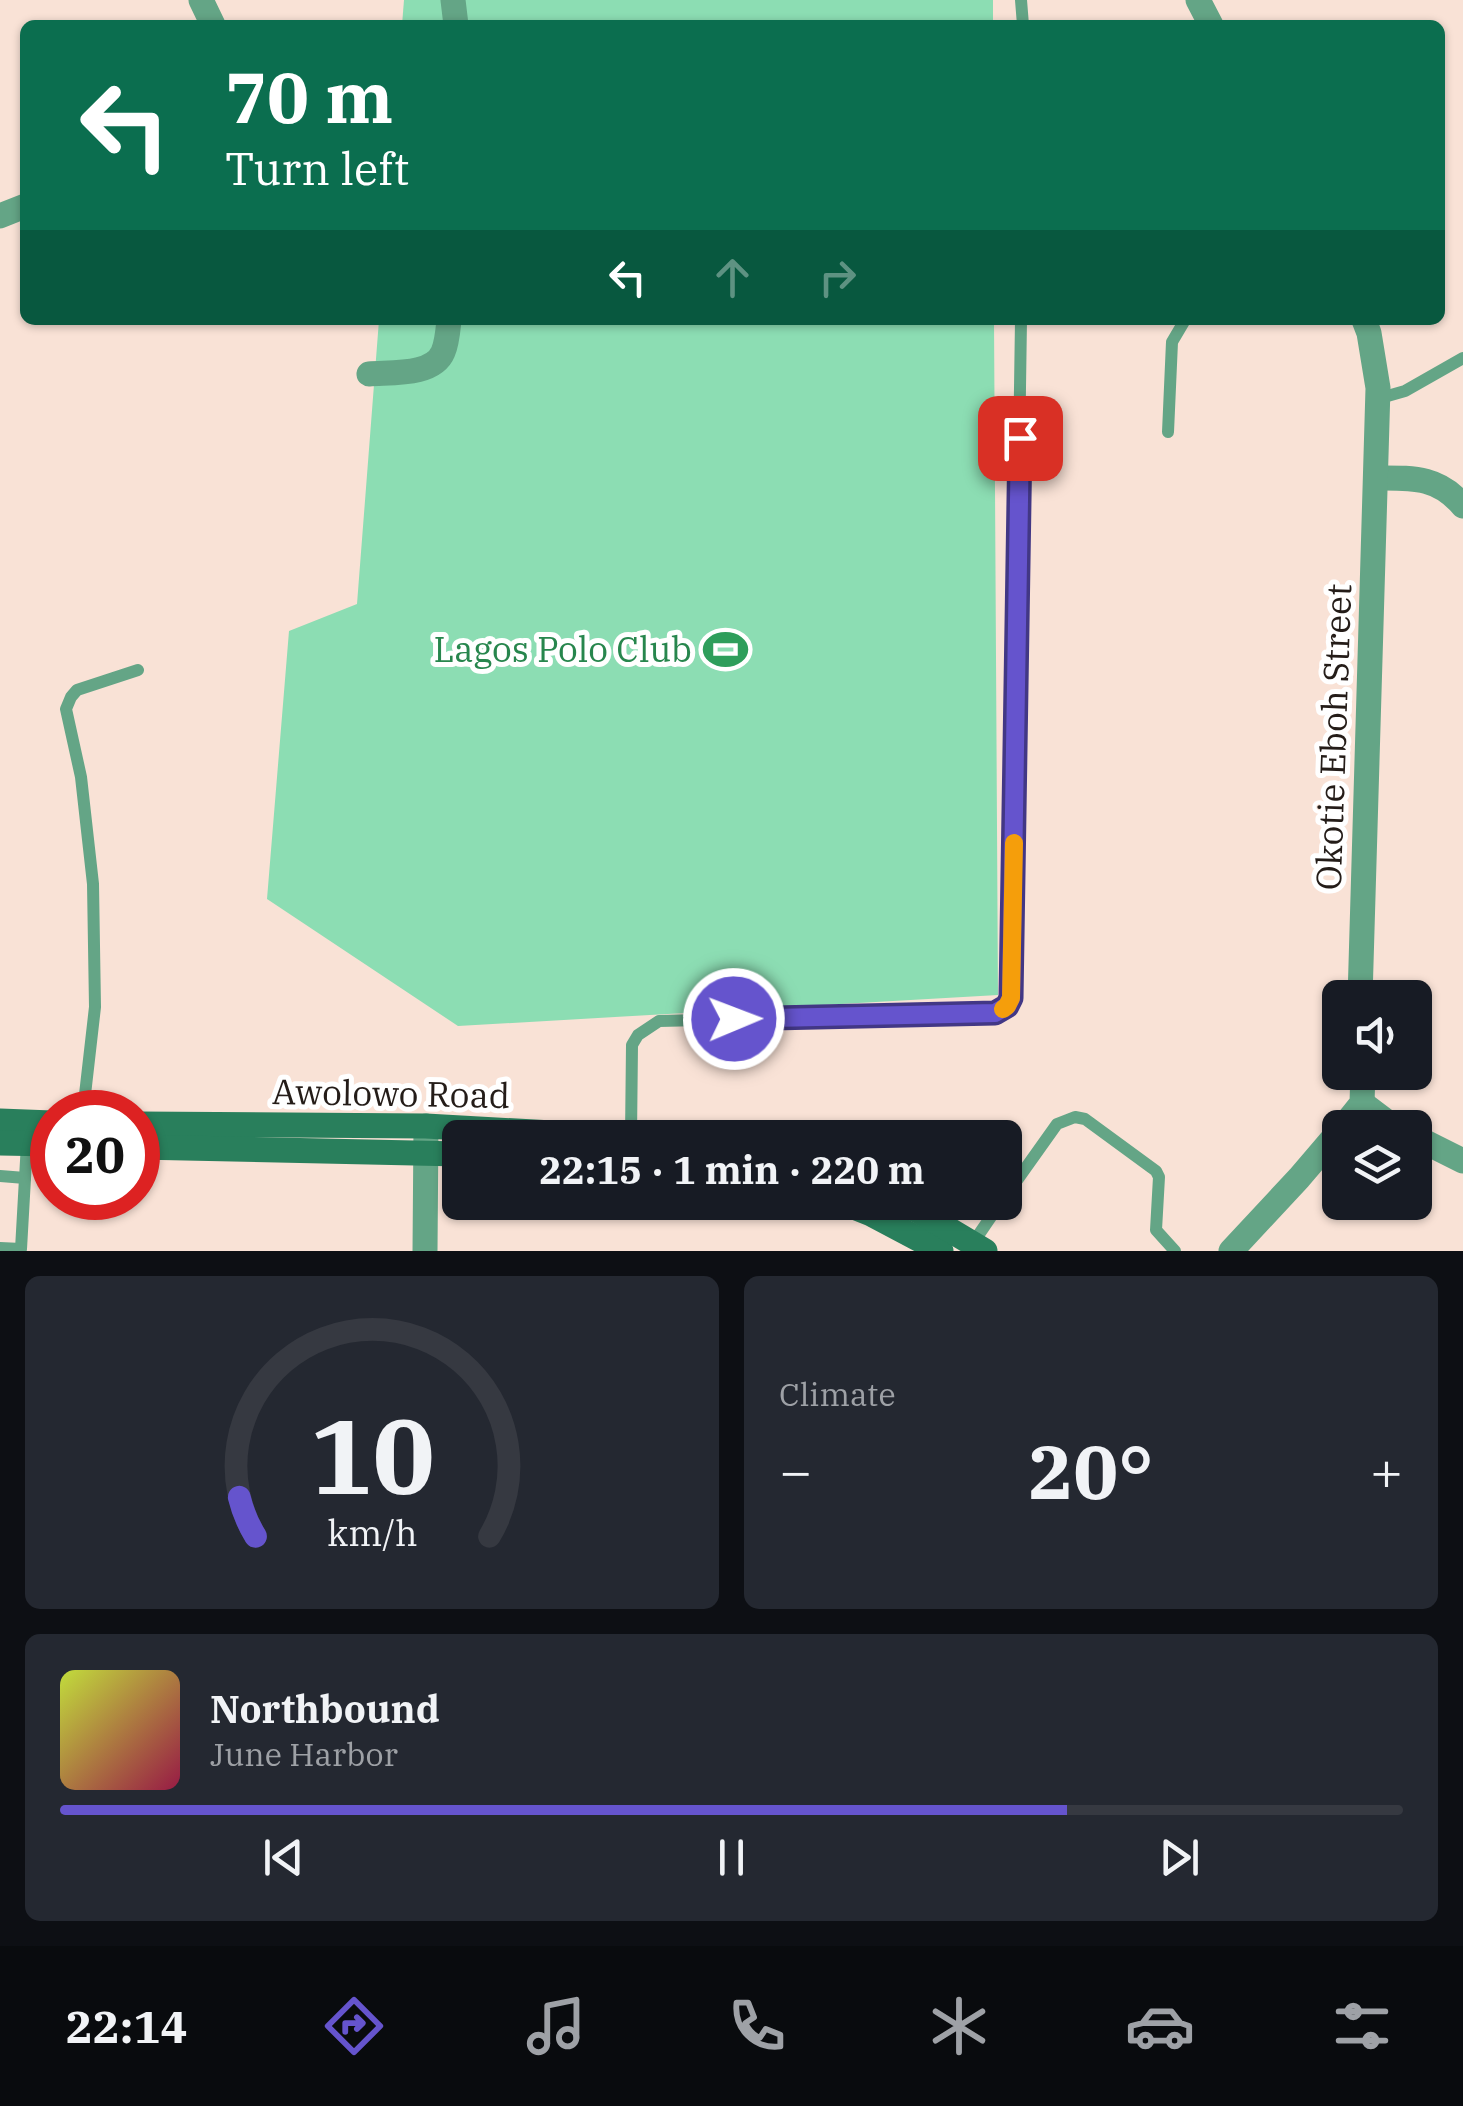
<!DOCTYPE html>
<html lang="en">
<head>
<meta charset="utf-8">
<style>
  :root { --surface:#171b24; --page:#242831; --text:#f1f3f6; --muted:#9ea1a6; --line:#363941; --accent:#6554cd }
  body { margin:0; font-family:"IBM Plex Serif",serif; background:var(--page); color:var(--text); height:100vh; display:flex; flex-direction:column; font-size:38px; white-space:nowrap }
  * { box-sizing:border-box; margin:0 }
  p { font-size:32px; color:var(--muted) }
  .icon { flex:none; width:55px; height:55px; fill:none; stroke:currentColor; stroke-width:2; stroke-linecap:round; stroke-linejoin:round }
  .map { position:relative; height:1251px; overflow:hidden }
  .details { display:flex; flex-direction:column; gap:25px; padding:25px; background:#0d0f14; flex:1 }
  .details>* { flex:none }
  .top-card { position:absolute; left:20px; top:20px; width:1425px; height:305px; border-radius:15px; box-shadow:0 2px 8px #0004; background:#0b6e4f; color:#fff; overflow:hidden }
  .tools { position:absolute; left:1322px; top:980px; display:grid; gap:20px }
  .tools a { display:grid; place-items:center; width:110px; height:110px; border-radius:15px; background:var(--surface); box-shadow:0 2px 8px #0004; font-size:50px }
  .speed { position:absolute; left:30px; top:1090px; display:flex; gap:20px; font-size:50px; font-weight:700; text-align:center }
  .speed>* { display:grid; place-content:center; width:130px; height:130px; border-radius:50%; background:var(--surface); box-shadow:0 2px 8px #0004; line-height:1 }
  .speed .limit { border:15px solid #d22; background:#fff; color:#111 }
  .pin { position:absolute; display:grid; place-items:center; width:85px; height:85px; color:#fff; margin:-42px; border-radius:20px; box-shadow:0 5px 15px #0006 }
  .me { position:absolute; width:110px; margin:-55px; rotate:89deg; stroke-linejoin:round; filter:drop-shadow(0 0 8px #0008) }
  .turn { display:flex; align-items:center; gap:35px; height:210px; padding:0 40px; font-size:45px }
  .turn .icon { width:130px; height:130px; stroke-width:2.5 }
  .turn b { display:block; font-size:70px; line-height:85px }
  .lanes { display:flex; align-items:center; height:95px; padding:0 40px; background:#0003; justify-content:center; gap:50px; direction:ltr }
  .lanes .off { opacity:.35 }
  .big { font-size:75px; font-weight:800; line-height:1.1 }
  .details .tile { flex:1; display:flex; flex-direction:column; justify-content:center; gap:15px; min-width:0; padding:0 35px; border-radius:15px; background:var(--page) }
  .details .dial { align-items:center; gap:0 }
  .dial svg { height:260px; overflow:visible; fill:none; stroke:var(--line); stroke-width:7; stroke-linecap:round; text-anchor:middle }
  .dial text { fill:var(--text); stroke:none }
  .song { display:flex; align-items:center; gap:30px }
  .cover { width:120px; height:120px; border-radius:15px; background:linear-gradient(135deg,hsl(70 70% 55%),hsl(340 70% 35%)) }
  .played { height:10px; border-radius:5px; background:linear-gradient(90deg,var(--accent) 75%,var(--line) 75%) }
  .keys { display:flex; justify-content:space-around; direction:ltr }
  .heat { display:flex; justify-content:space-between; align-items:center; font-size:55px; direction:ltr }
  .details .tiles { flex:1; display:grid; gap:25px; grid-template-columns:1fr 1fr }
  .tile:last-child { grid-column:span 2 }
  .trip { position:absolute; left:442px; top:1120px; width:580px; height:100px; border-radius:15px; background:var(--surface); box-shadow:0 2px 8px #0004; font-weight:800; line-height:100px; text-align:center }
  .tabs { display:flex; height:160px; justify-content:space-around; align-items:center; background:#090b0e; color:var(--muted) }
  .tabs .icon { width:70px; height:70px }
  .tabs .active { color:var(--accent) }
  .tabs b { font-size:45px; color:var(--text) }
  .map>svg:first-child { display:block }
  .green { fill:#8cddb3 }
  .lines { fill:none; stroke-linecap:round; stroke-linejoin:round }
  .service { stroke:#64a586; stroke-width:12 }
  .minor { stroke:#64a586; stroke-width:25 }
  .secondary { stroke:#297f5c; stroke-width:25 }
  .route-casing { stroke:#423785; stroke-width:25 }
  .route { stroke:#6554cd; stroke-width:18 }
  .slow { stroke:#f59e0b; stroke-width:18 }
  .labels { text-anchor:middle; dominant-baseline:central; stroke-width:10; stroke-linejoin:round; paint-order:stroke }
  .leisure-label { font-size:35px; fill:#27864d; stroke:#fff; text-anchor:end }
  .street-label { font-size:35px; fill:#241c18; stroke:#fff }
</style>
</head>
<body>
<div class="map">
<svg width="1463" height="1251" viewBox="0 0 1463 1251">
  <rect width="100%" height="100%" fill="#f9e2d6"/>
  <g class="green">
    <path d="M404,0H993V25H402Z"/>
    <path d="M379,320H994L998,995L458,1026L267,899L289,631L357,604Z"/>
  </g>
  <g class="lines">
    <g class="service">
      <path d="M1021,0L1023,25"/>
      <path d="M1377,399L1405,391L1463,358"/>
      <path d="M1168,432L1172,342L1185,320"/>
      <path d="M83,1112L95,1007L93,884L81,777L66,709L71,697L77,690L138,670"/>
      <path d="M631,1136L632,1045L638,1035L659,1021L995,1013L1007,1006L1011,998L1021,320"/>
      <path d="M0,1176L25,1178"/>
      <path d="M1005,1197L1057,1124L1075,1117L1085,1119L1156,1171L1159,1177L1156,1230L1175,1251"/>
      <path d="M973,1243L1001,1202"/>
      <path d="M0,1248L21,1249L27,1143"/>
    </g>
    <g class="minor">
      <path d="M201,0L213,25"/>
      <path d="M453,0L456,25"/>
      <path d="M1198,0L1211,25"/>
      <path d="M0,216L25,206"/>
      <path d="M369,374C391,372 433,376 443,352C447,343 448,330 449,320"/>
      <path d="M1376,478C1412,478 1438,476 1463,506"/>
      <path d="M1360,998L1378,388L1369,333L1364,320"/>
      <path d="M1362,1103L1395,1128"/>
      <path d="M1342,1128L1362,1103L1363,1072"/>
      <path d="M1415,1137L1463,1161"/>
      <path d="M425,1251L426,1126"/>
      <path d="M1231,1251L1299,1178L1340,1130"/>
    </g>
    <g class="secondary">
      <path d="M0,1121L52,1123"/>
      <path d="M138,1124L426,1126L642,1138"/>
      <path d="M0,1143L52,1144"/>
      <path d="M138,1147L460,1154"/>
      <path d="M841,1202L871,1214L941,1251"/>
      <path d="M896,1202L918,1211L985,1251"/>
    </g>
  </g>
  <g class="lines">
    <defs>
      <path id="route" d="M734,1019L995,1013L1007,1006L1011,998L1020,438"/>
    </defs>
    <use href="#route" class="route-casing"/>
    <use href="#route" class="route"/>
    <path class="slow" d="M1003,1009L1007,1006L1011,998L1014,843"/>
  </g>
  <defs>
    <symbol id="stadium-bare" viewBox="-9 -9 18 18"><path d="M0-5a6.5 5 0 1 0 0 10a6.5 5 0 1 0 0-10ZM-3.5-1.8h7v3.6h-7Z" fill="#2e9e5b" stroke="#fff" stroke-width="2.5" paint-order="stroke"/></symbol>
  </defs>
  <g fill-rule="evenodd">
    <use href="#stadium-bare" x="694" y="618" width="63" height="63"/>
  </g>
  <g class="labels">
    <g class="leisure-label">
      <text x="692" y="649">Lagos Polo Club</text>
    </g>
    <g class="street-label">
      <text transform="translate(1333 737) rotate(-88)">Okotie Eboh Street</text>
      <text transform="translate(391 1093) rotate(1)">Awolowo Road</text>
    </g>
  </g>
</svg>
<div class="tools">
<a><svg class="icon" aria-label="sound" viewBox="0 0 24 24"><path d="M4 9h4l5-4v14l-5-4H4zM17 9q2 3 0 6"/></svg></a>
<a><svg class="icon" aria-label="layers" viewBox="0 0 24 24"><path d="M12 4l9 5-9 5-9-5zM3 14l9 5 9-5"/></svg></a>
</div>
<div class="speed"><div class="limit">20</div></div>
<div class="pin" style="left:1020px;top:438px;background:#d93025"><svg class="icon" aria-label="arrive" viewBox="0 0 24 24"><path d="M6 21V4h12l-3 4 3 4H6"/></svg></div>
<svg class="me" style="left:734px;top:1019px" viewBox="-20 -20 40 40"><circle r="17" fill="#6554cd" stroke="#fff" stroke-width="3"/><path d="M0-11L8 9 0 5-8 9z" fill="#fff"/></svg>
<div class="trip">22:15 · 1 min · 220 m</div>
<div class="top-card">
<div class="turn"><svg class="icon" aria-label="left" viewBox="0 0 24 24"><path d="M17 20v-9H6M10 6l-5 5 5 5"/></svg><div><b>70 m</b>Turn left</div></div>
<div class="lanes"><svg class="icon" aria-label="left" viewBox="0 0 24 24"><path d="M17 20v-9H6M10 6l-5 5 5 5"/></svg><svg class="icon off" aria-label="ahead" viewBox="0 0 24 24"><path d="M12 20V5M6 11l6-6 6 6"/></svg><svg class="icon off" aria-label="right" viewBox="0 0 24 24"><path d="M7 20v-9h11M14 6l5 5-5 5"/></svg></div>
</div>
</div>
<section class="details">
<div class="tiles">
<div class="tile dial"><svg viewBox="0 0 100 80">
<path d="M14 69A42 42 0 1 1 86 69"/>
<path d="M14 69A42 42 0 0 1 9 57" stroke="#6554cd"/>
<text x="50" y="56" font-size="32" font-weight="700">10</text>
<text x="50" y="72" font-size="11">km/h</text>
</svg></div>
<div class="tile"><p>Climate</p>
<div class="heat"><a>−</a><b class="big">20°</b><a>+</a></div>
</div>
<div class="tile">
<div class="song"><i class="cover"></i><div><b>Northbound</b><p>June Harbor</p></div></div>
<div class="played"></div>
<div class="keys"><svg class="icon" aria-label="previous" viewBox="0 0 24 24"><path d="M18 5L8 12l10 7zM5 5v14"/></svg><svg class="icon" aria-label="pause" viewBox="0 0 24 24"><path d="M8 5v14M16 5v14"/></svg><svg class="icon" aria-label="next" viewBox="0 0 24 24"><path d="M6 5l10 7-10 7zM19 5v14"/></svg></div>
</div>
</div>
</section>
<nav class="tabs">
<b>22:14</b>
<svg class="icon active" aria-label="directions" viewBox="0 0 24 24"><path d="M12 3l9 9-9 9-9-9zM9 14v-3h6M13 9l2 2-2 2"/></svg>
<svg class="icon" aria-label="music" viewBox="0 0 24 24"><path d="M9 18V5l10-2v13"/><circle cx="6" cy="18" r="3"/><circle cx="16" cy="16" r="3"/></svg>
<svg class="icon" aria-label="phone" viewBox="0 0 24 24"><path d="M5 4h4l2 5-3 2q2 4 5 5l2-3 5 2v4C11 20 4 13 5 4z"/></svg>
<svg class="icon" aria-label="climate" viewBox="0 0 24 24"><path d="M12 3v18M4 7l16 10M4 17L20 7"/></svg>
<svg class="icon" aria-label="car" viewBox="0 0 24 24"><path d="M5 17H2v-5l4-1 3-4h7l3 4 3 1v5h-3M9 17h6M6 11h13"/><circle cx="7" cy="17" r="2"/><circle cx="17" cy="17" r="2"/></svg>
<svg class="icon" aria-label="filters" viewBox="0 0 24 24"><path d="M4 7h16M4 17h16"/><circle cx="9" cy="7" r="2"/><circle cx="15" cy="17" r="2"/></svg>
</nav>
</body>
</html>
